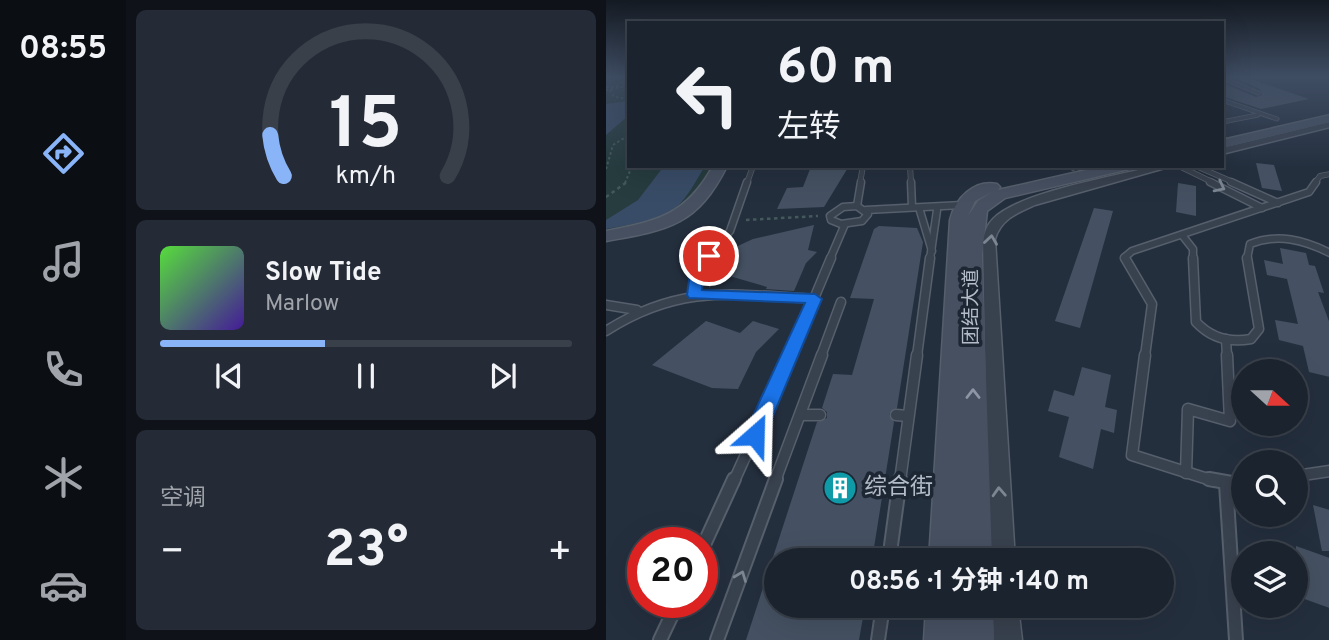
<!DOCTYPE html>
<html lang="zh">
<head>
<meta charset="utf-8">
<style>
  :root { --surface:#1b232e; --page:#242b36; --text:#f1f3f6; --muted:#a0a4aa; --line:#39404a; --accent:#8ab4f8 }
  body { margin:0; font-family:Overpass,"Noto Sans SC",sans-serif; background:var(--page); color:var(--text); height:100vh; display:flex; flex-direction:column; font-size:26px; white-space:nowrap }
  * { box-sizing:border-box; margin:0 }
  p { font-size:23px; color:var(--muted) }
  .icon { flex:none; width:38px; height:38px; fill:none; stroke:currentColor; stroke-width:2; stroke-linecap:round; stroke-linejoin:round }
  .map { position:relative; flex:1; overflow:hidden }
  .side { display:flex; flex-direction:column; gap:10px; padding:10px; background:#0f1319; width:480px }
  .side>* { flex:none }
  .guide { position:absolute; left:21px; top:21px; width:597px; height:147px; border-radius:0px; box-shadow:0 7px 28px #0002,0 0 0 2px var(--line); background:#1b232e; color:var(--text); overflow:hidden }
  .needle { width:46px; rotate:111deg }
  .tools { position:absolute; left:625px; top:359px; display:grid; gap:14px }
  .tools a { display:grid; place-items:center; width:77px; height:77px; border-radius:50%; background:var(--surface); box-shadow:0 7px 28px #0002,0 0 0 2px var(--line); font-size:35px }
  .speed { position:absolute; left:21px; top:527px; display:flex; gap:14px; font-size:35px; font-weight:700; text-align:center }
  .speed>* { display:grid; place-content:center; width:91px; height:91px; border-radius:50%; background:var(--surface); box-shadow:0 7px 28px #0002,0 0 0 2px var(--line); line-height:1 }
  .speed .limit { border:10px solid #d22; background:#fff; color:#111 }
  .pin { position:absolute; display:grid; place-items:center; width:60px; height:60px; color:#fff; margin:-30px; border:4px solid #fff; border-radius:50%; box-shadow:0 2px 7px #0007 }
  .me { position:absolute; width:77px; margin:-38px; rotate:25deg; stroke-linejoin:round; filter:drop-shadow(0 0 5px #0008) }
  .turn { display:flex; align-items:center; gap:24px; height:147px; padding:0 35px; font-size:32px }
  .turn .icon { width:91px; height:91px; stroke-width:2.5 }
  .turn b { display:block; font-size:49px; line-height:60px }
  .big { font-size:52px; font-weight:700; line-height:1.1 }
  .side .widget { flex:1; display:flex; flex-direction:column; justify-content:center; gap:10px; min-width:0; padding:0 24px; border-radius:10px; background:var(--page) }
  .side .dial { align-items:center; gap:0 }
  .dial svg { height:182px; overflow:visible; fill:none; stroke:var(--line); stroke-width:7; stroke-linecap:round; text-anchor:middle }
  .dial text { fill:var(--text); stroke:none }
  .song { display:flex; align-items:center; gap:21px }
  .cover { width:84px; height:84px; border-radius:10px; background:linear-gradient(135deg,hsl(110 70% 55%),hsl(260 70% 35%)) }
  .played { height:7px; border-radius:4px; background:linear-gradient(90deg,var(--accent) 40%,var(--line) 40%) }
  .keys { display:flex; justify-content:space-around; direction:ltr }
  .heat { display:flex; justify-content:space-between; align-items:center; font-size:38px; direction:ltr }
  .trip { position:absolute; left:158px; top:548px; width:410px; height:70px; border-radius:35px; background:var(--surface); box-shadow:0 7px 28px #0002,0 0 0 2px var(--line); font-weight:700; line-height:70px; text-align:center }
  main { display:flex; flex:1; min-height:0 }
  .dock { display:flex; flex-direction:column; width:126px; justify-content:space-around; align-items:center; background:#0b0e12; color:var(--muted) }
  .dock .icon { width:49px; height:49px }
  .dock .selected { color:var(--accent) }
  .dock b { font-size:32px; color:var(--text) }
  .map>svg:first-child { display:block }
  .green { fill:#263c3f }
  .water { fill:#394c67 }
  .building { fill:#455162 }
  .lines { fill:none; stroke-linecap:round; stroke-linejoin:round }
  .lane-far5-casing { stroke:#565f6c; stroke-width:5 }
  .lane-far4-casing { stroke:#565f6c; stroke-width:6 }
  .lane-far3-casing { stroke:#565f6c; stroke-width:9 }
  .lane-far2-casing { stroke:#565f6c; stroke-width:11 }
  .lane-far1-casing { stroke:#565f6c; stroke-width:13 }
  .lane-casing { stroke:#565f6c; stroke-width:16 }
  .street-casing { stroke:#565f6c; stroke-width:3 }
  .secondary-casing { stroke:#565f6c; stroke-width:3 }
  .path-far1 { stroke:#44595c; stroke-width:2; stroke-dasharray:2.5 2.5; stroke-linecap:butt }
  .path { stroke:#44595c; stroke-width:2.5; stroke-dasharray:3.5 3.5; stroke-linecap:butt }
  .lane-far5 { stroke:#38414e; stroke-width:3.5 }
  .lane-far4 { stroke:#38414e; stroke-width:4.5 }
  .lane-far3 { stroke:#38414e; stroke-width:6 }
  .lane-far2 { stroke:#38414e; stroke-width:8 }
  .lane-far1 { stroke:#38414e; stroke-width:10 }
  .lane { stroke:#38414e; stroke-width:12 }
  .street { fill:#38414e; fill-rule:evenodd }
  .secondary { fill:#465061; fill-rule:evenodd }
  .oneway { stroke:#7c8592 }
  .oneway2 { stroke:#8e96a5 }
  .route { fill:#1a73e8; stroke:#114b97; stroke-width:2 }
  .labels { text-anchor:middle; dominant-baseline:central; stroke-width:7; stroke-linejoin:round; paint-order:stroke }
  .street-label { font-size:19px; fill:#b4bcc9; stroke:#1d2633 }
  .near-poi-label { font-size:23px; fill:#b4bcc9; stroke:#1d2633; text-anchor:start }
</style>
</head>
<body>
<main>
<nav class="dock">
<b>08:55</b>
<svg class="icon selected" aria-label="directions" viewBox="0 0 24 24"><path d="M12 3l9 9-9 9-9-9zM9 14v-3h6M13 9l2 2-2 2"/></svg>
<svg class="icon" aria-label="music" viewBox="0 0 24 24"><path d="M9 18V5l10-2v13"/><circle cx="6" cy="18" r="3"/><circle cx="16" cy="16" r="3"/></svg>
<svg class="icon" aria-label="phone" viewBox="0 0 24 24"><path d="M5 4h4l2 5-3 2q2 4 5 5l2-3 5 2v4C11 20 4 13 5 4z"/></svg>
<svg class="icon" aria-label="climate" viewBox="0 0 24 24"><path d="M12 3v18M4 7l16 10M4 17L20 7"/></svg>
<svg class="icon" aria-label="car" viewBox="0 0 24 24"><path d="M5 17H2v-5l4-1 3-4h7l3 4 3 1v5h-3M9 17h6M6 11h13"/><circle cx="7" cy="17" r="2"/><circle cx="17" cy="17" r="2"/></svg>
</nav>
<section class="side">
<div class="widget dial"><svg viewBox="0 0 100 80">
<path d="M14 69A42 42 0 1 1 86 69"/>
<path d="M14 69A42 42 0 0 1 8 51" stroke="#8ab4f8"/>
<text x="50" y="56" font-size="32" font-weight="700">15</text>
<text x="50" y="72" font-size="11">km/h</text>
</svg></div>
<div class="widget">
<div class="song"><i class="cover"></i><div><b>Slow Tide</b><p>Marlow</p></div></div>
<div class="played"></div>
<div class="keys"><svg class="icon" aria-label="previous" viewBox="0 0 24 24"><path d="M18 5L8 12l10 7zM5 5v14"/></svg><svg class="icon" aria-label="pause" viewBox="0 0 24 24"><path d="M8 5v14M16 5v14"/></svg><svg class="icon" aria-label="next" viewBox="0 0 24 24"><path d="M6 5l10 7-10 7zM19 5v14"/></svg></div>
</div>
<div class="widget"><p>空调</p>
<div class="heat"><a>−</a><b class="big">23°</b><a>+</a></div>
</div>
</section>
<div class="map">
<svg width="724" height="640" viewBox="0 0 724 640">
  <rect width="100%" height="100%" fill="#242f3e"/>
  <path class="green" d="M0,77H23V166H107L87,199L57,219L0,233Z"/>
  <g class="water">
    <path d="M23,101V115L0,135V104Z"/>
    <path d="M58,166H99C92,177 86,189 78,199C61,221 25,224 0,229V220L32,200Z"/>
  </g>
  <g class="building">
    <path d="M626,77H639L703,99L655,109L616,96V83L650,97L656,95L654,89Z"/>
    <path d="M650,163L668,165L676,191L656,188Z"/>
    <path d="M217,166H243L218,207L171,209L181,188L197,187L204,169H216Z"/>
    <path d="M572,183L590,186V216L570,212Z"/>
    <path d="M488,208L507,211L474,328L449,321Z"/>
    <path d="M208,225L202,250L211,252L200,263L188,291L160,289L161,287L120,275L103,288L105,266L123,250L147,239Z"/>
    <path d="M273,226L311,228L317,242L291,408L283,414L288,422L266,560H170V606H259L253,640H140L211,422L221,418V412L216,408L227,374L246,375L268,299L244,298L268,229Z"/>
    <path d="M674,248L700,253L703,265L709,266L718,293L712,292L724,324V377L703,372L697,346L673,340L669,320L692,324L681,279L661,275L658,260L677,264Z"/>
    <path d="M100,321L134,333L147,321L173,329L150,352L132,389L106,388L46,365Z"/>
    <path d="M476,367L505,375L499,407L511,410L508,433L495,429L487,469L453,457L463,417L442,411L448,390L468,396Z"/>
    <path d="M707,505L724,510V551H716Z"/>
    <path d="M690,546L724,558V608L690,596Z"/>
  </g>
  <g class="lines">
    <defs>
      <g id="lane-far5">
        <path d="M616,78L652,93"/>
        <path d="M616,100L671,119"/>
        <path d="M616,122L652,115"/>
      </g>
      <g id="lane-far4">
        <path d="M304,166L305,183"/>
        <path d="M465,166L467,168"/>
        <path d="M573,166L608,183"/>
        <path d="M590,166L629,183"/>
        <path d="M141,183L147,166"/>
        <path d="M254,183L257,166"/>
        <path d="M709,183L714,176L724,174"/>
      </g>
      <g id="lane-far3">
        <path d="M305,182L306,207"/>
        <path d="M604,182L656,208"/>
        <path d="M625,182L672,203"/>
        <path d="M251,206L262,214L256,221L235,224L225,220L224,216L237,207Z"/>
        <path d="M251,206L255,182"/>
        <path d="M260,210L356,205"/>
        <path d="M314,211L326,251"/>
        <path d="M576,235L587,249V259"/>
        <path d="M102,259L124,231L141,182"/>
        <path d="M224,259L239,224"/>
        <path d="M324,259L331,210"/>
        <path d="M520,259L519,257L526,251L703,192L710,182"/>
        <path d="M641,259L644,244C672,233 698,240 724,253"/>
      </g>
      <g id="lane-far2">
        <path d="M519,258L546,304L539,356"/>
        <path d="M587,258L590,322C605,338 624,343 645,339L653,329L641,258"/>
        <path d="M88,295L91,273L103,258"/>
        <path d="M0,305L31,310"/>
        <path d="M0,331C73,284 127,294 209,299"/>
        <path d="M620,339L621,356"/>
        <path d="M184,356L225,258"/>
        <path d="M215,356L235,302"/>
        <path d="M311,356L324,258"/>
      </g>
      <g id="lane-far1">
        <path d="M539,355L526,455L608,481"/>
        <path d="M196,415H214"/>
        <path d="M290,415L302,416"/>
        <path d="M580,473L582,409L624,421L621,355"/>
        <path d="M690,476L724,471"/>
        <path d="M128,481L185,355"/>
        <path d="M169,481L216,355"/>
        <path d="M294,481L311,355"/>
      </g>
      <g id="lane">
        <path d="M603,479L637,485"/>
        <path d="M620,484L630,640"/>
        <path d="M96,549L128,479"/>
        <path d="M283,560L294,479"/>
        <path d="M54,640L72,602"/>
        <path d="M111,640L170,479"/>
        <path d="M272,640L277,606"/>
      </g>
      <g id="street">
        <path d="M724,122V127L616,154V148Z"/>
        <path d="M548,166H566L429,205C411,213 395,219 389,239L409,560H383L377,239C379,232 381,225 387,219C415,191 509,177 548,166Z"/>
        <path d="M386,606H412L416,640H388Z"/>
      </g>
      <g id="secondary">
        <path d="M724,115V122L616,148V140Z"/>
        <path d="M107,166H121C91,226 62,230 0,241V231C52,221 80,215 107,166Z"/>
        <path d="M498,166H525L523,169L399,198L381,211L376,255L386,560H323L344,220C349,199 368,179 391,184L394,187L392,190ZM386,192L372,201L362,216L369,201Z"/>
        <path d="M320,606H387L388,640H318Z"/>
      </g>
    </defs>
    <use href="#lane-far5" class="lane-far5-casing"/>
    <use href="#lane-far4" class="lane-far4-casing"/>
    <use href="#lane-far3" class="lane-far3-casing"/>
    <use href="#lane-far2" class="lane-far2-casing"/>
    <use href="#lane-far1" class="lane-far1-casing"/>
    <use href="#lane" class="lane-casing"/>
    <use href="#street" class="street-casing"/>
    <use href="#secondary" class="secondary-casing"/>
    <g class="path-far1">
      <path d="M10,86L23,78"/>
      <path d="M0,87H16L0,90"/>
      <path d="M4,90L8,97L23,99"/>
      <path d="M0,169L7,145L23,135"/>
      <path d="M19,183L26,166"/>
    </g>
    <g class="path">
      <path d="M0,197L21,182"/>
      <path d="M140,220L212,216"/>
    </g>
    <use href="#lane-far5" class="lane-far5"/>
    <use href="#lane-far4" class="lane-far4"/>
    <use href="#lane-far3" class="lane-far3"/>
    <use href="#lane-far2" class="lane-far2"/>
    <use href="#lane-far1" class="lane-far1"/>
    <use href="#lane" class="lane"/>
    <use href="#street" class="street"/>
    <use href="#secondary" class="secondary"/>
  </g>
  <defs><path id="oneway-chevron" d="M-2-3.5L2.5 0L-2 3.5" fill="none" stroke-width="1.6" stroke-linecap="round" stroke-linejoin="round" transform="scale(1.75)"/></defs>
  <g class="oneway">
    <use href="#oneway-chevron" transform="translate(614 187) rotate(27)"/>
    <use href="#oneway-chevron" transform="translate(385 240) rotate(-82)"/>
    <use href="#oneway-chevron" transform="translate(393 492) rotate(-93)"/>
    <use href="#oneway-chevron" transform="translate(135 576) rotate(-69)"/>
  </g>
  <use class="oneway2" href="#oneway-chevron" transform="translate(367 394) rotate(-90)"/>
  <linearGradient id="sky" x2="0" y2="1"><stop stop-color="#141a22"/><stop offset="0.46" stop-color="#3f4d63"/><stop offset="1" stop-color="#3f4d63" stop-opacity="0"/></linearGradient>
  <rect width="724" height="167" fill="url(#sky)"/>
  <path class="route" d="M103,252L110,256L98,273L96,290L209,294L216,299L159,435L156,442L149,444L141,442L138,435L199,303L83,298L81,295L84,273L98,253Z"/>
  <defs>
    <symbol id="building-disc" viewBox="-11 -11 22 22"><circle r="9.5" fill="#0f9aa8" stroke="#1d2633"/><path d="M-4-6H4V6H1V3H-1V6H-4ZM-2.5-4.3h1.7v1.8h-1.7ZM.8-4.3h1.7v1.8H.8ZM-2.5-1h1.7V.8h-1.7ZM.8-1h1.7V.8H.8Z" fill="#fff"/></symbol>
  </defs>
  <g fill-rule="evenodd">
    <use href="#building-disc" x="215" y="469" width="38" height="38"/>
  </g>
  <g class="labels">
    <g class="street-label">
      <text transform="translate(366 307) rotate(-90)">团结大道</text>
    </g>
    <g class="near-poi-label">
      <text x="258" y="488">综合街</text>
    </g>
  </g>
</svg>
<div class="tools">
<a><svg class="needle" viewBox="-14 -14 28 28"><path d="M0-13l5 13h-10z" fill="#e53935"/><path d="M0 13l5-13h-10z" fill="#a0a4aa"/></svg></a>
<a><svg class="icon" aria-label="search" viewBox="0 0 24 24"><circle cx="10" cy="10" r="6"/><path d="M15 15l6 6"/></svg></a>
<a><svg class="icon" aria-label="layers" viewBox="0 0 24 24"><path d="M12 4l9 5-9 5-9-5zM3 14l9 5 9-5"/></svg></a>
</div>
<div class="speed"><div class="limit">20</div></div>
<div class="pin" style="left:103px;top:256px;background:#d93025"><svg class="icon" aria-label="arrive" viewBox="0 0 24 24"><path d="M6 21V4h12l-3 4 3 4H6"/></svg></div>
<svg class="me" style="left:149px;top:435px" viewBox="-20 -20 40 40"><path d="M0-17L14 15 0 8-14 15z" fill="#1a73e8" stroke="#fff" stroke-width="4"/></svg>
<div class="trip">08:56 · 1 分钟 · 140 m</div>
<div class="guide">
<div class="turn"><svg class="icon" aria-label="left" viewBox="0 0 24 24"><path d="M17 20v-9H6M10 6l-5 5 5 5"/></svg><div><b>60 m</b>左转</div></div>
</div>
</div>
</main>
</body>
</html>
